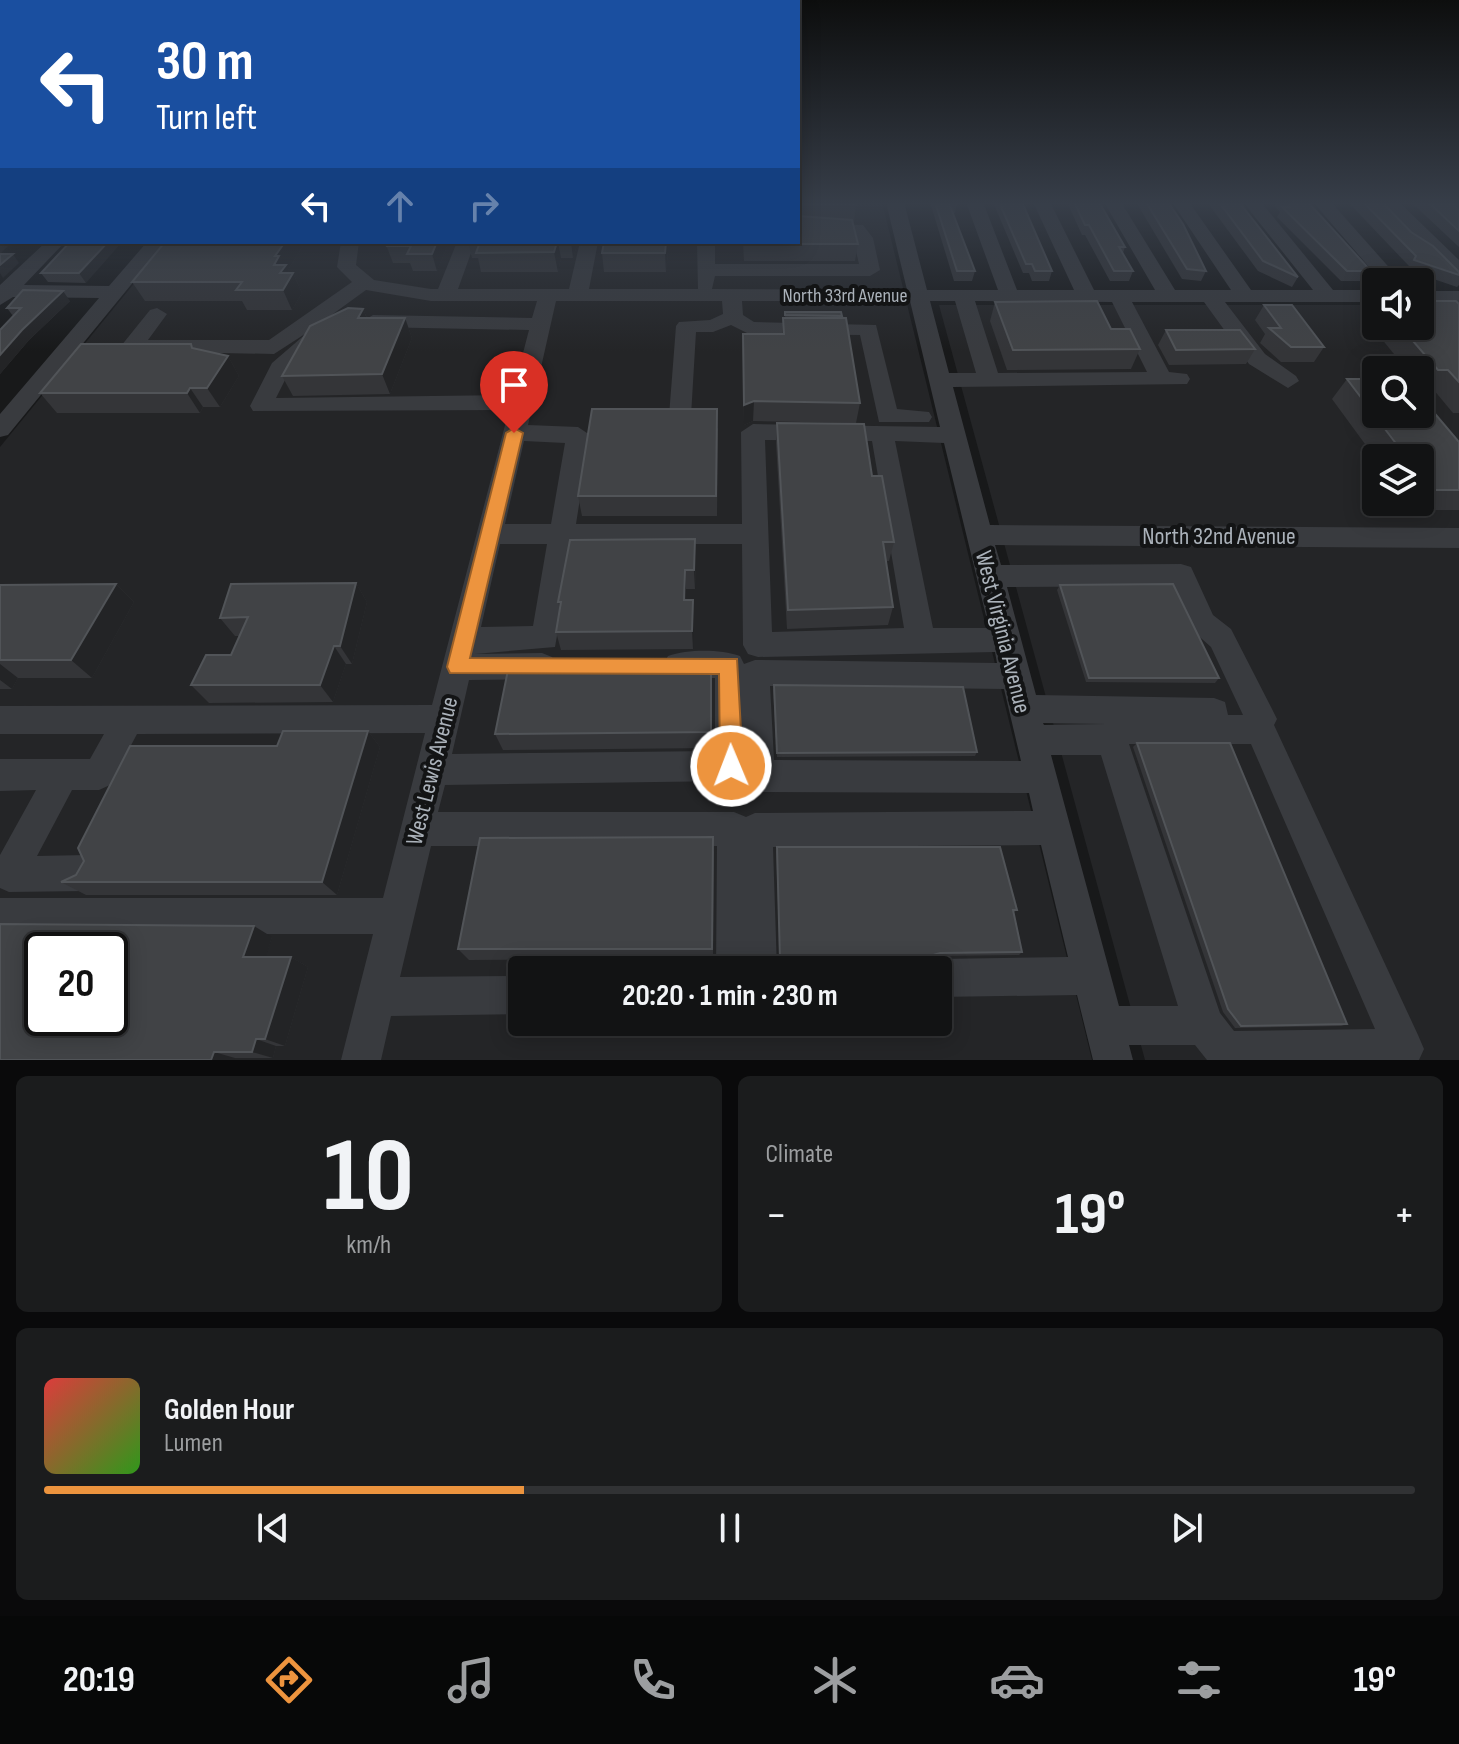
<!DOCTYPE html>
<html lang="en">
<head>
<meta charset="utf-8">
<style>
  :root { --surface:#121314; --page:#1b1c1d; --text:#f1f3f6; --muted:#9c9ea0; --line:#313234; --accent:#ed943e }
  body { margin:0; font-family:"Sofia Sans Condensed",sans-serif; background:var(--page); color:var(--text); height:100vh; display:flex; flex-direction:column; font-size:30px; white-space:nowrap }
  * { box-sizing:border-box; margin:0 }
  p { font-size:26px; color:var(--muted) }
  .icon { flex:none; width:44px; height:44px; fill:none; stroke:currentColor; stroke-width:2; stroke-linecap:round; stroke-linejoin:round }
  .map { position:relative; height:1060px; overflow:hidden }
  .drawer { display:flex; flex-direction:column; gap:16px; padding:16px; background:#0a0a0b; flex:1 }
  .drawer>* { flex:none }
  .banner { position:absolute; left:0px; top:0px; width:800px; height:244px; box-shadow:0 4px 20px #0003,0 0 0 2px var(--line); background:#1a4fa0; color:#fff; overflow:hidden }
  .fabs { position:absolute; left:1362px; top:268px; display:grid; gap:16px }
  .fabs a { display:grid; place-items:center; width:72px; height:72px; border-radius:8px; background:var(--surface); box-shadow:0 4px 20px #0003,0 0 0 2px var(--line); font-size:40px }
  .speed { position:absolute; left:24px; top:932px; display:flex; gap:16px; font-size:40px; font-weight:700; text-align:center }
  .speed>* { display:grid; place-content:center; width:104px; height:104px; border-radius:50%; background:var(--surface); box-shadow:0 4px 20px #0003,0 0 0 2px var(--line); line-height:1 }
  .speed .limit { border:4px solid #111; border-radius:12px; background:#fff; color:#111 }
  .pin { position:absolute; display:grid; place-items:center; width:68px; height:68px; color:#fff; margin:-82px -34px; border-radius:50% 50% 50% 0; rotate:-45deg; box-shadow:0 0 8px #0007 }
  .pin .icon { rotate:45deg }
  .me { position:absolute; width:88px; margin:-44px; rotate:359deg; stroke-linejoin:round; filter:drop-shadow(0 0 6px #0008) }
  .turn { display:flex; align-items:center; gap:28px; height:168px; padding:0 24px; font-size:36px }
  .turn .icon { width:104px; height:104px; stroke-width:2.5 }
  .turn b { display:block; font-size:56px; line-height:68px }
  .lanes { display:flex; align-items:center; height:76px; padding:0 24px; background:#0003; justify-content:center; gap:40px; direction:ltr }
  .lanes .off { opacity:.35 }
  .big { font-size:60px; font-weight:700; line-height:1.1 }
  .drawer .widget { flex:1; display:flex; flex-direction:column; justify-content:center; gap:12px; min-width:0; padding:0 28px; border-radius:12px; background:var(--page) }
  .drawer .dial { align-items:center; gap:0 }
  .dial b { font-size:104px; line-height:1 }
  .song { display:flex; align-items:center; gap:24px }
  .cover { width:96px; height:96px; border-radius:12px; background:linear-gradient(135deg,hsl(0 70% 55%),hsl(110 70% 35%)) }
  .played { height:8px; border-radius:4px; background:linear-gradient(90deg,var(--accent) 35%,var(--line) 35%) }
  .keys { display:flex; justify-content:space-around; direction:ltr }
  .heat { display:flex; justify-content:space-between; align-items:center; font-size:44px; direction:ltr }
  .drawer .tiles { flex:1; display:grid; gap:16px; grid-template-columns:1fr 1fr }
  .widget:last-child { grid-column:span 2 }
  .trip { position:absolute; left:508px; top:956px; width:444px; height:80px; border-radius:8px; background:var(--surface); box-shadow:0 4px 20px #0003,0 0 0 2px var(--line); font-weight:700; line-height:80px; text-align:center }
  .menu { display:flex; height:128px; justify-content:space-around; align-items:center; background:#070808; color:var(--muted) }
  .menu .icon { width:56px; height:56px }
  .menu .current { color:var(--accent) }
  .menu b { font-size:36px; color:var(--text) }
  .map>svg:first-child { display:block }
  .built { fill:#242527; fill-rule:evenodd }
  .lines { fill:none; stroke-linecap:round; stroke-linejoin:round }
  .minor { fill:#393b3f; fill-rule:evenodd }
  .wall { fill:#343538 }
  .shaded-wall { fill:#232426 }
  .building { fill:#414346; stroke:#515458; stroke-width:2; fill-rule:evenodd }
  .route { fill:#ed943e; stroke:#9a6028; stroke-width:2 }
  .labels { text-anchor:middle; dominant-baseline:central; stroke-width:8; stroke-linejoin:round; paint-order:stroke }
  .far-street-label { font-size:20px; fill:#abb2ba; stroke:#131415 }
  .street-label { font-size:24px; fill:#abb2ba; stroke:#131415 }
</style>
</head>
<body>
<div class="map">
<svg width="1459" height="1060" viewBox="0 0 1459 1060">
  <rect width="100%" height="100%" fill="#18191a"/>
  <g class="built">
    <path d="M798,202H882L1092,1060H0V447L168,242H798ZM42,950H110V1018H42ZM522,970H938V1022H522Z"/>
    <path d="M939,305H1376V326H1420L1459,305V1060H1145ZM1376,370H1420V414H1376ZM1376,458H1420V502H1376Z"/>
  </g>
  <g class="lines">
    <g class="minor">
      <path d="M0,202H2L0,210Z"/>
      <path d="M886,202H904L927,290H998L966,202H983L1017,290H1074L1033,202H1050L1094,290H1155L1104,202H1121L1175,290H1231L1172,202H1189L1251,290H1313L1243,202H1261L1333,290H1376V302H1225L1265,354L1296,376L1299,381L1288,388L1249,364L1204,302H1132L1169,372L1187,374L1190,379L1187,384L953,387L990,525L1459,528V548L995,545L1001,565L1181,564L1191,567L1213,615L1231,629L1272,709L1277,719L1274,725L1418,1035L1424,1049L1419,1060H1207L1195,1045H1129L1133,1060H1093L1077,995L938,997V970H922L925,965L938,959L1068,957L1041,845L773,847L777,970H716L717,846H431L400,977L522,976V1014L391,1016L381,1060H341L373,934H0V898H383L425,733L137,734L110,785L99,790H72L37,856L87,855L99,861L105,873L99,885L87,891L9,892L0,888V855L36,790L0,791V759H90L104,734H0V706L432,705L509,410L253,411L250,406L272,363L308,332L274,354L125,351L121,346L150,310L157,308L167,314L148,340H269L352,282L337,267L341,242H359L356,265L374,280L431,289H438L457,242H475L458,289H569L580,242H598L589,289H698L697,242H715V264H859L852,234L798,233V223L863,225L873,238L880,270L870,276H715L712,289L907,290ZM366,290L431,301H537L532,318L373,315L363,321L373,327L529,330L512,395L276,398L289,372L331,332L328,328L315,327ZM556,301H722L723,314L710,320L679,322L676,326L669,416L672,421H688L691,416L696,332H713L731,325L749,334L860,335L879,422H929L932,417L929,412L897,409L876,325L754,322L743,315L742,301H910L940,427L753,424L741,432L742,524H576L590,435L578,427L528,425ZM930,301H955L976,373H949ZM975,301L1112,302L1147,372L998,373ZM765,440L872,441L904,628L772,632ZM524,441L565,443L551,524H505ZM895,441L944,443L989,628H933ZM500,544H547L533,626L481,627ZM573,544H742L743,645L748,654L758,657L995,652L997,663L755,660L744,664L740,656C720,649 688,649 668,656L663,665L668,674L678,678H715V751L452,754L469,680L542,679L552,675L557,666L552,657L542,653L475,654L555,647ZM1172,586L1193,631L1211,647L1243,715H1228L1225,702L1214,698L1036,695L1007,587ZM770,686L1004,689L1021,761L774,760ZM1043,723L1106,724L1044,725ZM1129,744H1251L1375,1029L1234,1031L1220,1013ZM1051,755H1101L1178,1006H1119ZM742,777L746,787L758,792L1029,793L1033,811L755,813L746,817L734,812H438L445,785L731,781Z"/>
      <path d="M1313,202H1331L1402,282H1382Z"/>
      <path d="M1381,202H1399L1459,260V277L1452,275Z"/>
      <path d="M1459,202V208L1450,203V202Z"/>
      <path d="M46,242H65L24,285L109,286L147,242H166L8,435L0,437V414L99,298L13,297L0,305V285Z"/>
      <rect x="1420" y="291" width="39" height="12"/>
    </g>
  </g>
  <g class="wall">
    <path d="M798,202L856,205L854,222H852L858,244L855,261H744L743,242H798Z"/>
    <path d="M930,202H957L955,213H953L975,271L972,281H954Z"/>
    <path d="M993,202H1022L1052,271L1049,281H1032L1029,273H1023Z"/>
    <path d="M1067,202H1099L1125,247L1123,253L1133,271L1129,281H1110L1085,235H1082Z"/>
    <path d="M1136,202H1168L1206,271L1201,281L1182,279Z"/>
    <path d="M1207,202H1239L1298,277L1292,287L1258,271Z"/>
    <path d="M1272,202H1308L1371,271L1364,281H1341L1277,217L1280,212Z"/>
    <path d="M1348,202H1382L1411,232L1459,272V285L1457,287L1407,270L1409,266Z"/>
    <path d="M1411,202H1450L1459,210V247Z"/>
    <path d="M70,242L86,283L48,282L41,273Z"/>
    <path d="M165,242H322L320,246H303L288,270L289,273H293L302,293L292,310H247L242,301H145L132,282Z"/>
    <path d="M385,242H449L437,271H413L410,263H393Z"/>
    <path d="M468,242H578L573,258H561L558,272H481L478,258H472Z"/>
    <path d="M669,242L666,272H604L602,253Z"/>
    <path d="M1376,299V326H1420L1459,304V413H1453L1433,389H1422L1420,386V370H1407L1363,316Z"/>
    <path d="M70,301L29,340L0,374V330L13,316L7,308Z"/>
    <path d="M995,302L1111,329L1140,349L1131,369L1007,370L990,321Z"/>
    <path d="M1264,305L1324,347L1314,362H1281L1260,343L1265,334L1255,320Z"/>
    <path d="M363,309L367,318H405L412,338L390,394L293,396L282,376Z"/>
    <path d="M785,312H841L860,403L856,423L753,421L744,425L743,334H782L783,318H785Z"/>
    <path d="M1166,330L1255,349L1246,364L1169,365L1158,345Z"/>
    <path d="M194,349L228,356L239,376L220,407H203L200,413H57L40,393Z"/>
    <path d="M1347,379L1459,442V510H1413L1407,502H1420V458H1376V459L1332,399Z"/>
    <path d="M777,423L872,476L894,542L889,561H886L893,607L888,625L787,629L776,443Z"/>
    <path d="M718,428L717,516H582L578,496Z"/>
    <path d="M696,558L695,589H686V600H693V649L561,650L556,632L560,609L558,602Z"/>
    <path d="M356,583L367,602L352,664H346L333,702L209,703L191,685L231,655L240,636H235L220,618Z"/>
    <path d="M116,584L134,602L92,678H18L12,689H0V585Z"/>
    <path d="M1060,585L1219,678L1215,683L1086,682L1057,590Z"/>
    <path d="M711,664L712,748L503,750L495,734Z"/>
    <path d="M773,689L977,752L975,756L777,757Z"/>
    <path d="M368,731L380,747L337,895H86L61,882L76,875L277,746Z"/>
    <path d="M1137,743L1347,1024L1341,1026L1235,1028L1223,1012L1133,747Z"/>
    <path d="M714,851L713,959L469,960L458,949Z"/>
    <path d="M776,851L1017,910L1013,913L1022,952L1019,955L938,956L904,965L780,962Z"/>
    <path d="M272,937L265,957H291L308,967L285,1046H276L273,1058H235V1060H0Z"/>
  </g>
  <g class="shaded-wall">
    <path d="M2,236V242H12L0,254V238Z"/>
    <path d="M108,242H122L86,283L79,273Z"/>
    <path d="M285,242H302L303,246L288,270L291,277L293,273L302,293L292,310L283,290L274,265L275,256Z"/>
    <path d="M437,242H449L437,271L432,254Z"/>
    <path d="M557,242H558L561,258L558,272L554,252Z"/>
    <path d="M571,242H578L573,258Z"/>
    <path d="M666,242H669L666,272L665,253Z"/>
    <path d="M13,254L19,263L3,278L0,273V265Z"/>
    <path d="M63,291L70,301L29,340L0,374V355L22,330Z"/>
    <path d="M363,309L371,328L358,318Z"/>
    <path d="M405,318L412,338L390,394L382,374Z"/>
    <path d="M228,356L239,376L220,407L207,388Z"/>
    <path d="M190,388L203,407L200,413L187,393Z"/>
    <path d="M754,401L753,421L744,425V405Z"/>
    <path d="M695,539L696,558L695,589L694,570Z"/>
    <path d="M685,570L686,589L685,618L684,600Z"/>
    <path d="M356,583L367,602L352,664L340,646Z"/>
    <path d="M116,584L134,602L92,678L71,660Z"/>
    <path d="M693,600L694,618L693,649L692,631Z"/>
    <path d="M334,646L346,664L333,702L320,685Z"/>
    <path d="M0,664L18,678L12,689L0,680Z"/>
    <path d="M368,731L380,747L337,895L322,882Z"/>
    <path d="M254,926L272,937L262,968L243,957Z"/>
    <path d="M940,953L938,956L904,965L906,963Z"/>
    <path d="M291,957L308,967L285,1046L265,1039Z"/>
    <path d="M256,1039L276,1046L273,1058L252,1052Z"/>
    <path d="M214,1052L235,1058V1060H211Z"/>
  </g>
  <g class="building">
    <path d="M798,202H856V205L799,203L798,208Z"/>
    <path d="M935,202H957L949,203L975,271H957Z"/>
    <path d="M999,202H1022L1052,271H1035L1032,264H1026Z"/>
    <path d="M1074,202H1099L1125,247H1119L1133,271H1114L1089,225H1085Z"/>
    <path d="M1146,202H1168L1183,224L1206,271L1187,269Z"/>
    <path d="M1219,202H1239L1298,277L1263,261Z"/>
    <path d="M1285,202H1308L1371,271H1347L1282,207H1289Z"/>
    <path d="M1363,202H1382L1411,232L1433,246L1459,272V275L1414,260L1416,256Z"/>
    <path d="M1428,202H1450L1459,210V231Z"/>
    <path d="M798,216L852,220L858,244H744V242H798Z"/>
    <path d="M0,225H2V236L0,238Z"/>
    <path d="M70,242H108L79,273H41Z"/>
    <path d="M165,242H285L275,256H279L274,265H286L280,273H293L283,290H236L242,282H132Z"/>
    <path d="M388,242H437L432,254H407L411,246H387Z"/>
    <path d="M480,242H557L554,252L476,253Z"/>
    <path d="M604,242H666L665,253H602Z"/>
    <path d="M0,254H13L0,265Z"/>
    <path d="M23,290L63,291L22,330L0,355V330L21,308H7Z"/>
    <path d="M1097,301L1111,329H1130L1140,349L1013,350L995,302Z"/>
    <path d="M1420,301H1456L1459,304V382L1448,370H1438L1400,326H1420Z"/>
    <path d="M1264,305H1292L1324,347H1291L1269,328H1281Z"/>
    <path d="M348,308L363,309L358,318H405L382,374L282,376L310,326Z"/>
    <path d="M785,312H841L842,316L785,315Z"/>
    <path d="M783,318H846L860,403L754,401L744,405L743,334H784Z"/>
    <path d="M1166,330H1240L1255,349L1176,350Z"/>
    <path d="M81,344H191L192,348L228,356L207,388H190L187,393H40Z"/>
    <path d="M1347,379H1376V414H1420V396L1459,442V490H1432L1420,475V458H1407Z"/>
    <path d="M592,409H717L716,496H578Z"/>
    <path d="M777,423L864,424L872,476H882L894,542H883L893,607L788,610Z"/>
    <path d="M695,539L694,570H685L684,600H693L692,631L556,632L561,602H558L570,540Z"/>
    <path d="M356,583L340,646H334L320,685H191L206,655H231L248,617L220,618L231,584Z"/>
    <path d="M116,584L71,660H0V585Z"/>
    <path d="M1173,584L1219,678H1089L1060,585Z"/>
    <path d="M711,664V732L495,734L509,665Z"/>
    <path d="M774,685L963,687L977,752L777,753Z"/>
    <path d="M283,731H368L322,882H61L76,875L84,861L78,848L130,746H277Z"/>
    <path d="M1137,743H1230L1347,1024L1241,1026L1228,1009Z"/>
    <path d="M713,837L712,949H458L480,838Z"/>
    <path d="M777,847H1000L1017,910H1013L1022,952L940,953L906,963L780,960Z"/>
    <path d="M0,924L254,926L243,957H291L265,1039H256L252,1052H214L211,1060H0ZM42,950H110V1018H42Z"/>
  </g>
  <linearGradient id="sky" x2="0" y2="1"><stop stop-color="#0d0e0e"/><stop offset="0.58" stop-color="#373e49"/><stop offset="1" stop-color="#373e49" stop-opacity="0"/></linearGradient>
  <rect width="1459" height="351" fill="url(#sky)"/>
  <path class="route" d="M514,428L523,433L470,658L737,659L743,766L739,773L731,777L723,773L720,766L719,674L450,673L447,667L506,433Z"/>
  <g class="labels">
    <g class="far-street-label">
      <text x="845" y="296">North 33rd Avenue</text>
    </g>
    <g class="street-label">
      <text x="1219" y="536">North 32nd Avenue</text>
      <text transform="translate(1003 632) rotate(76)">West Virginia Avenue</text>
      <text transform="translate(432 771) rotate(-76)">West Lewis Avenue</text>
    </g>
  </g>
</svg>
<div class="fabs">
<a><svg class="icon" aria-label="sound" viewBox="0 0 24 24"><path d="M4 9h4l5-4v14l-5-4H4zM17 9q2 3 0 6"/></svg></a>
<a><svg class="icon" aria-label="search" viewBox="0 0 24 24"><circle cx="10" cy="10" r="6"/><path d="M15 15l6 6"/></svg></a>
<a><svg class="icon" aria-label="layers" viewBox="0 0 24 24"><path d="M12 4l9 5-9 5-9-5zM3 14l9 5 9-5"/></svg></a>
</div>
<div class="speed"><div class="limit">20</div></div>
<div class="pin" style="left:514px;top:433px;background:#d93025"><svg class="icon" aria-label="arrive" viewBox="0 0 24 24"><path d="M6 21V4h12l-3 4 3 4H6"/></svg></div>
<svg class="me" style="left:731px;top:766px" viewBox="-20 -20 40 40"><circle r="17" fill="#ed943e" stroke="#fff" stroke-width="3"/><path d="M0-11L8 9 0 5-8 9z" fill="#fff"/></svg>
<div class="trip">20:20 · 1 min · 230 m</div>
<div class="banner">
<div class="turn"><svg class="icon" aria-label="left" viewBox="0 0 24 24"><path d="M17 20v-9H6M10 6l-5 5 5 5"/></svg><div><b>30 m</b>Turn left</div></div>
<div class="lanes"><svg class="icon" aria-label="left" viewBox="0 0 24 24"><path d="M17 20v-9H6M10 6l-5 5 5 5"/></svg><svg class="icon off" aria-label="ahead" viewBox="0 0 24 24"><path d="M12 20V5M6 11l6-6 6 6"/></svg><svg class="icon off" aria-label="right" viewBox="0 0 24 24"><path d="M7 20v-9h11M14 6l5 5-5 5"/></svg></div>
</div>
</div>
<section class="drawer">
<div class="tiles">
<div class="widget dial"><b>10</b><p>km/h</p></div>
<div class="widget"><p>Climate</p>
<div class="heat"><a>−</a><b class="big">19°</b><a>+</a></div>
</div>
<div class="widget">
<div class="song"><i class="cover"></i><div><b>Golden Hour</b><p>Lumen</p></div></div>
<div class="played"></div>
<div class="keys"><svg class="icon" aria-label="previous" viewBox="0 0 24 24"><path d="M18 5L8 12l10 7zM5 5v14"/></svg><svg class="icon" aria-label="pause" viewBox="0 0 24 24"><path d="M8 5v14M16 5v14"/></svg><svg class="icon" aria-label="next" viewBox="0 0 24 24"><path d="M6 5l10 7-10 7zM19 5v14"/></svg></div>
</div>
</div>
</section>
<nav class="menu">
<b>20:19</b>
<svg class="icon current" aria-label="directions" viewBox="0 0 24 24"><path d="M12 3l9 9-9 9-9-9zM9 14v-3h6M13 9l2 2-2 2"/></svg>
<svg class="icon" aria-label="music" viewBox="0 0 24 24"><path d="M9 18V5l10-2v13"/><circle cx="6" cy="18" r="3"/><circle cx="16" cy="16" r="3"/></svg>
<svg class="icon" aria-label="phone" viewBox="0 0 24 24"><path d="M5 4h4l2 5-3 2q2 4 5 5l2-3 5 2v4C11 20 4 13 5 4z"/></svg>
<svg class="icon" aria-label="climate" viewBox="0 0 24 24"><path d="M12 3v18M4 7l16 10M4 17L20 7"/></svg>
<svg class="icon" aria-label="car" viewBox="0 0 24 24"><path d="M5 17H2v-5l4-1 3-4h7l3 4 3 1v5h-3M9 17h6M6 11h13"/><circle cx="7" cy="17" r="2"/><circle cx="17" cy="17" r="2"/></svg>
<svg class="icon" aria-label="filters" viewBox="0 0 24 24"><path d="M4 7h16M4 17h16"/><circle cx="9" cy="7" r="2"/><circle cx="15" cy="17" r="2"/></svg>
<b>19°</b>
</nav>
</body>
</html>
